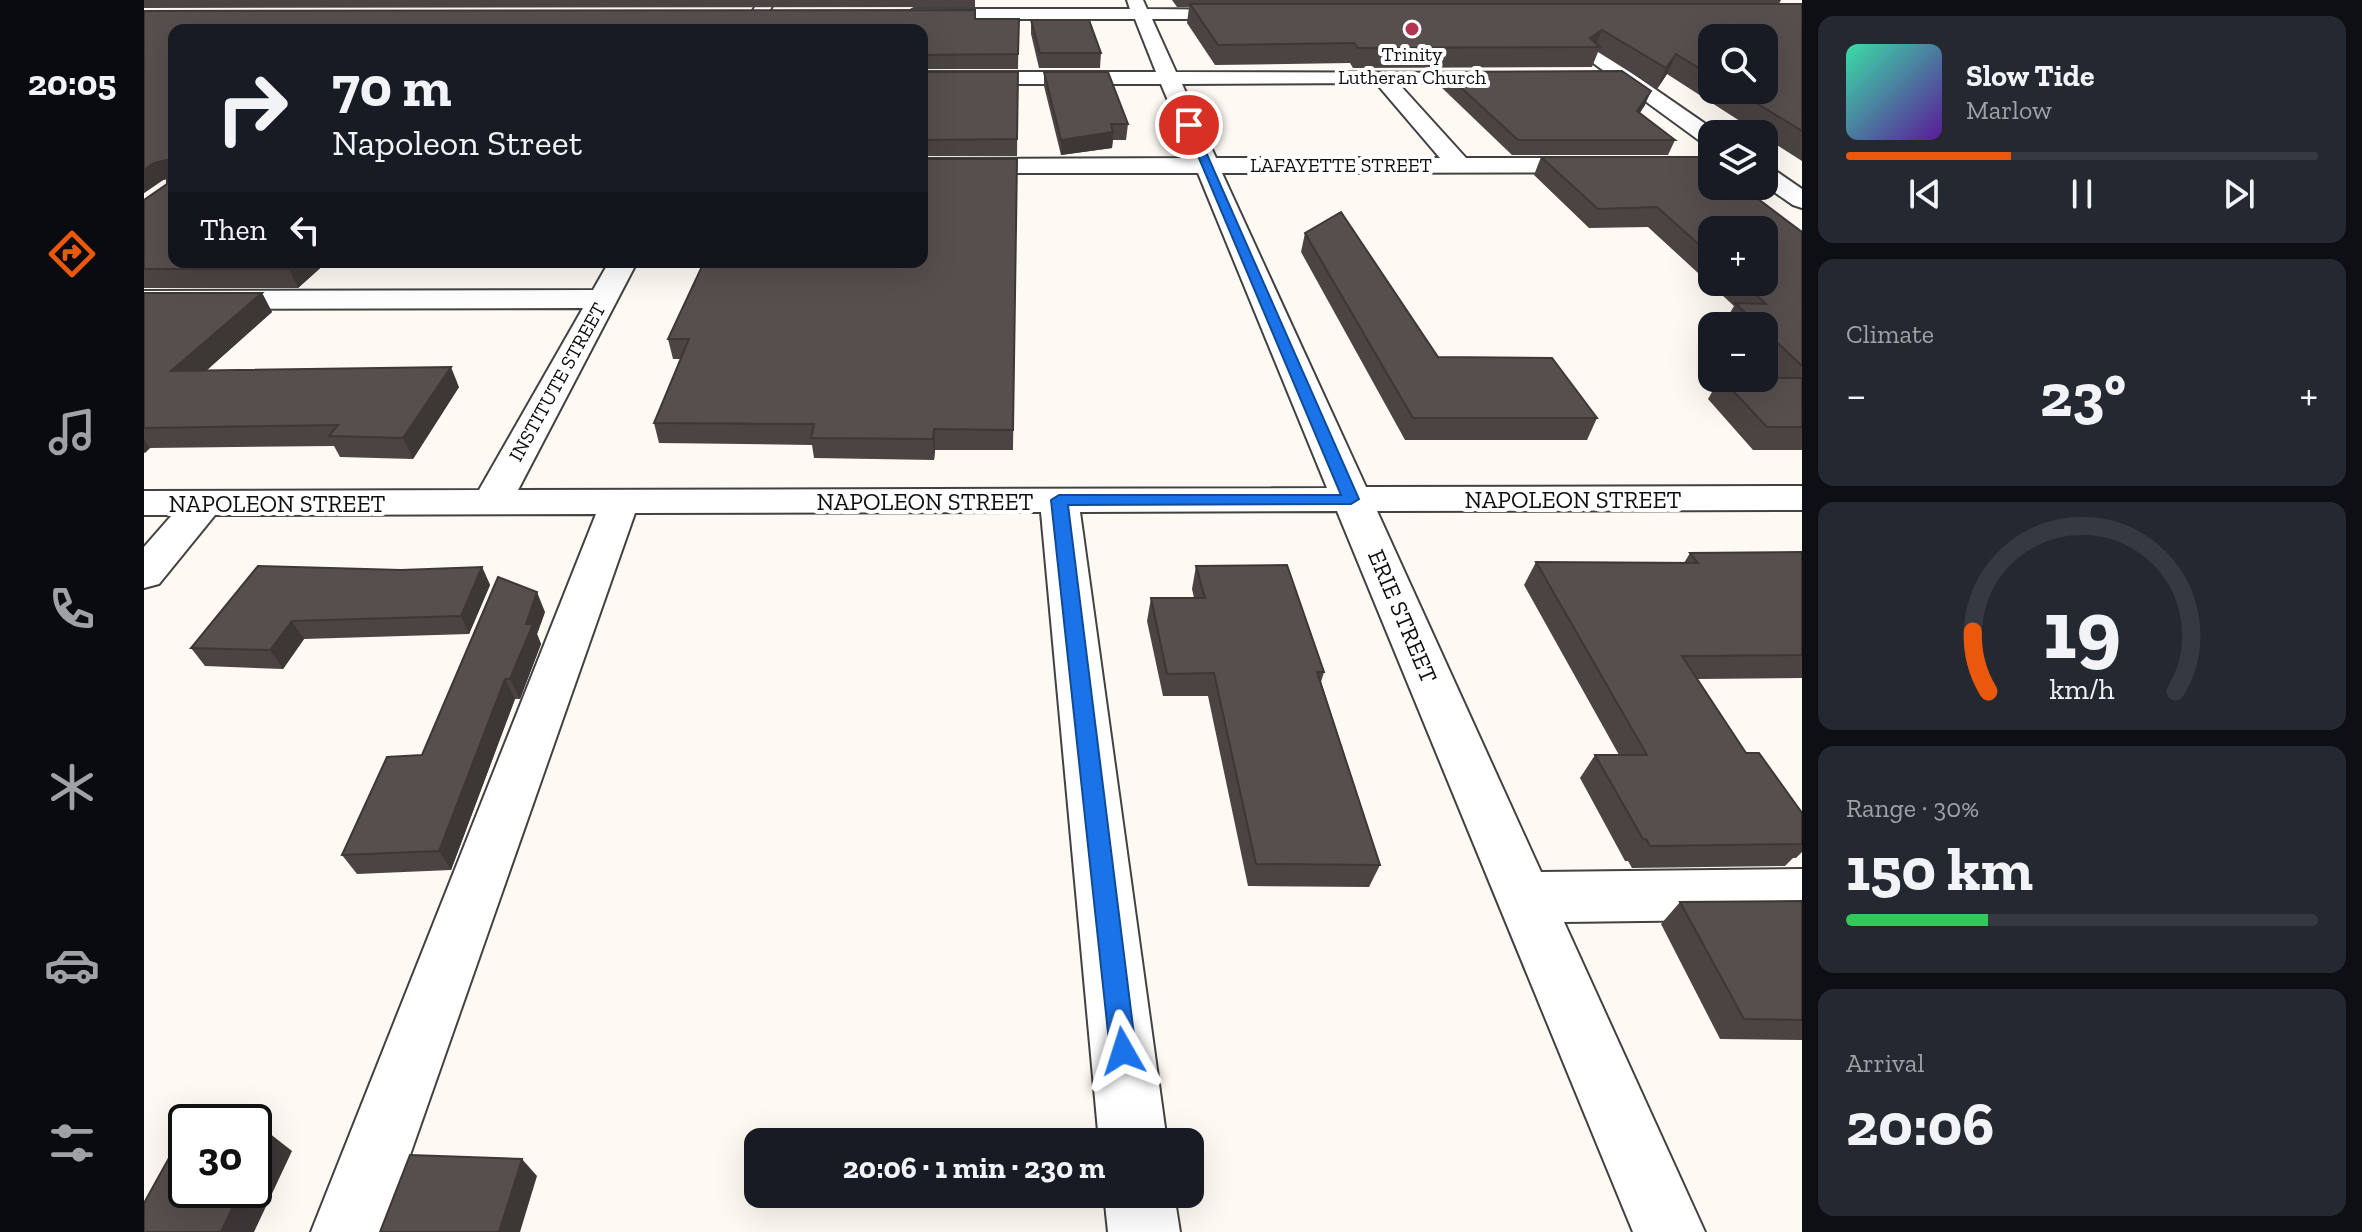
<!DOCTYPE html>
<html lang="en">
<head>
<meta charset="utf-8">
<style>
  :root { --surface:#171b24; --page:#242831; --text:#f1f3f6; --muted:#9ea1a6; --line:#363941; --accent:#ea580c }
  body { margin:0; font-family:"Zilla Slab",serif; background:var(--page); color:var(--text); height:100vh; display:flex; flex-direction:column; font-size:30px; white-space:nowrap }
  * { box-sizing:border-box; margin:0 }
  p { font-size:26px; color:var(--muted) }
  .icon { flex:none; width:44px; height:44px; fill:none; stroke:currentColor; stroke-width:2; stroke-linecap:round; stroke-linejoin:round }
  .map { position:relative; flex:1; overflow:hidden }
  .panel { display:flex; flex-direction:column; gap:16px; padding:16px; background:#0d0f14; width:560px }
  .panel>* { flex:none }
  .guide { position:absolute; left:24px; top:24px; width:760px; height:244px; border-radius:16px; box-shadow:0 8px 32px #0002; background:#171b24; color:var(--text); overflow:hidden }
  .buttons { position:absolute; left:1554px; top:24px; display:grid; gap:16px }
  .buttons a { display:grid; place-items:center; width:80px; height:80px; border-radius:16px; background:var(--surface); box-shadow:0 8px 32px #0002; font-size:40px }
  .speed { position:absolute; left:24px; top:1104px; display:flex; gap:16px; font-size:40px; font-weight:700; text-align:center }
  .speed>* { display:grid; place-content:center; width:104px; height:104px; border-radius:50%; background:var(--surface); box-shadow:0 8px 32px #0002; line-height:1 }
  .speed .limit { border:4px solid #111; border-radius:12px; background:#fff; color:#111 }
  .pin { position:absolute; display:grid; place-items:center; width:68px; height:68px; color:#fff; margin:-34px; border:4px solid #fff; border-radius:50%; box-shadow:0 2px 8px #0007 }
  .me { position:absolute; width:88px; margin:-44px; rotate:354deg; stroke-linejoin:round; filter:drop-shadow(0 0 6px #0008) }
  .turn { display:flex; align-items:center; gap:28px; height:168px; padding:0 32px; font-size:36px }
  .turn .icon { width:104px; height:104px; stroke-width:2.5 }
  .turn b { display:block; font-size:56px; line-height:68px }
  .then { display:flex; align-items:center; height:76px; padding:0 32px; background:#0003; gap:16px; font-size:30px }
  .big { font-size:60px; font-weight:700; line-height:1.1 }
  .panel .card { flex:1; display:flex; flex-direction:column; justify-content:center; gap:12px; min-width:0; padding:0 28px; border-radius:16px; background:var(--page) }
  .panel .dial { align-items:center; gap:0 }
  .dial svg { height:208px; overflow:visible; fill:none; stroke:var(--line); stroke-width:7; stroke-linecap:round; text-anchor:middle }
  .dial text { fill:var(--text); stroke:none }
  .song { display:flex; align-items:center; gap:24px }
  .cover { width:96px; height:96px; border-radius:12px; background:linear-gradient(135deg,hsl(160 70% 55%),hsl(270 70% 35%)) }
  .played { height:8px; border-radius:4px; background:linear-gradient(90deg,var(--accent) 35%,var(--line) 35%) }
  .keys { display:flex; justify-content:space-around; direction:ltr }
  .heat { display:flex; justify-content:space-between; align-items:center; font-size:44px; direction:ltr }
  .charge { height:12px; border-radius:6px; background:linear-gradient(90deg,#34c759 30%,var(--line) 0) }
  .trip { position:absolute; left:600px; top:1128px; width:460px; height:80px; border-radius:16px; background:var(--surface); box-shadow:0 8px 32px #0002; font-weight:700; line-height:80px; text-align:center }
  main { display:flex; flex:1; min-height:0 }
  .dock { display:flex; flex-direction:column; width:144px; justify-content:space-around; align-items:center; background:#090b0e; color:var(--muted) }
  .dock .icon { width:56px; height:56px }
  .dock .active { color:var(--accent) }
  .dock b { font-size:36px; color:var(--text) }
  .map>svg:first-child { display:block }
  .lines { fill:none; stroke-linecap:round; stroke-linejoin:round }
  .minor-casing { stroke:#424242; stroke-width:4 }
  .minor { fill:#fff; fill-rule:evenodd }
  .wall { fill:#4b4442; fill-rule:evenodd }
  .shaded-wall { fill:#3d3736 }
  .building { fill:#574f4d; stroke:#3d3736; stroke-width:2 }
  .route { fill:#1a73e8; stroke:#114b97; stroke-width:2 }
  .poi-dot { fill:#b4334f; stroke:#fff; stroke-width:3 }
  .labels { text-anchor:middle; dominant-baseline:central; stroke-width:8; stroke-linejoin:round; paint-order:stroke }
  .far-poi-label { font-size:20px; fill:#0f0f0f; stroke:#fff }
  .far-street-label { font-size:20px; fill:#0f0f0f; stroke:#fff }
  .street-label { font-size:24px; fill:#0f0f0f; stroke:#fff }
</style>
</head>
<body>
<main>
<nav class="dock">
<b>20:05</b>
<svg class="icon active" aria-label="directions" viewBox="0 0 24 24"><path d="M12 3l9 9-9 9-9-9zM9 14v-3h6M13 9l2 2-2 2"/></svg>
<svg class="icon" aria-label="music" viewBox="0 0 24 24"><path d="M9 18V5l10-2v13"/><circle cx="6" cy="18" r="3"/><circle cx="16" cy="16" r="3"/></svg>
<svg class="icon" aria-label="phone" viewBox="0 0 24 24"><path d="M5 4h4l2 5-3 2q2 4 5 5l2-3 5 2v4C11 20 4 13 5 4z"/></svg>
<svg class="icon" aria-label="climate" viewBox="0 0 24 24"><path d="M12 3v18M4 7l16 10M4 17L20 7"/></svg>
<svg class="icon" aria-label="car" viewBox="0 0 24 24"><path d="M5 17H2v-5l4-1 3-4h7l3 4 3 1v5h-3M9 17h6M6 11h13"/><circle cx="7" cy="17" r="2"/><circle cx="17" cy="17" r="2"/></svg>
<svg class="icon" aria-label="filters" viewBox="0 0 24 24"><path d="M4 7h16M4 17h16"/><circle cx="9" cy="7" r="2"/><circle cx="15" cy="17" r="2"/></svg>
</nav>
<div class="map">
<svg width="1658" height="1232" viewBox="0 0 1658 1232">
  <rect width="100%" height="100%" fill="#fefaf3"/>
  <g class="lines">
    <defs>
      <g id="minor">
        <path d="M615,0H631L616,30H598Z"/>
        <path d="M983,0H999L1003,9L1112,10L1115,14L1112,18L1106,19H1008L1032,72L1365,73L1368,77L1365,81L1358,83H1254L1322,158H1568V172L1078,173L1222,487L1658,486V510L1233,511L1397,872L1658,869V919L1420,922L1561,1232H1489L1193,511L936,512L1023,1142H955L897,512L491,513L239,1232H167L452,514L71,515L15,584L0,588V547L28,515H0V491L335,490L439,308L0,309V291L449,290L465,262H493L374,490L1183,488L1054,173H778V159L1048,158L1017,84H778V72H1012L991,19H770L761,14L770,9H986ZM1232,83L1296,158H1072L1038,84Z"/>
        <path d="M1363,0H1382L1576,134H1568V146L1560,144Z"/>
        <path d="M1620,167L1629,169L1658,189V208L1649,205L1620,185Z"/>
        <path d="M960,1194H1030L1036,1232H964Z"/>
      </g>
    </defs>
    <use href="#minor" class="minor-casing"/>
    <use href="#minor" class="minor"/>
  </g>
  <g class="wall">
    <path d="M0,0H831V7L0,8Z"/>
    <path d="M1028,0H1637L1635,4H1658V161L1620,137V134H1616L1523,74L1513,89L1454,52L1448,67L1209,68L1206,63L1071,65L1043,23L1045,7H1033ZM1568,38L1620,90H1568Z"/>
    <path d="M0,11L875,19L874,69H778V30H30V262H183L154,288H0V200L23,184V179L19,180L0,193Z"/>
    <path d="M887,20L957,53L956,68H895L887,34Z"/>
    <path d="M778,72H874L873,156H778Z"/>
    <path d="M900,72L984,124L982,140H969L968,148L917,155L900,86Z"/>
    <path d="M1300,72L1501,105L1496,113L1531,140L1524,155H1368L1296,86Z"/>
    <path d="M1397,157L1658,232V450H1609L1564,399L1576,378H1634L1620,364V326H1581L1579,325L1590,306L1504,227L1445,228L1390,175ZM1568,230L1620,282H1568Z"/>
    <path d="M873,159L869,450H791L790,460L670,458L668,445L515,443L510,423L537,359H529L524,339Z"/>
    <path d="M1161,233L1294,357L1453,418L1443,440H1261L1157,252Z"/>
    <path d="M0,293H118L128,312L62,371L315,387L269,459L196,457L190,446L6,448L0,453Z"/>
    <path d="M1658,552V678L1553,679L1602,753L1658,813V852L1652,858H1649L1641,866L1488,868L1484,861H1481L1436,778L1451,755H1475L1380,585L1392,562L1540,563L1546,553Z"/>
    <path d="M1052,566L1180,672L1177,682L1236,865L1225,887L1104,886L1064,696H1019L1003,621L1007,598H1050L1048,589Z"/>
    <path d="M338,567L346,585L325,634L160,639L139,669L61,666L47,648L257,570Z"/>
    <path d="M401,612L393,634L397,644L376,699H371L307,870L213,874L198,855L278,755Z"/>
    <path d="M1658,901V1040L1576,1039L1517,924L1536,902Z"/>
  </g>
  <g class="shaded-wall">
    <path d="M1458,30L1451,47L1446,38Z"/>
    <path d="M1532,54L1523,74L1513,89L1522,68Z"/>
    <path d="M1507,91L1501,105L1486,125L1493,111Z"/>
    <path d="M969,132L968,148L917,155V140Z"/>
    <path d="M23,160L30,177L19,180L0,193V170L10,163Z"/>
    <path d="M153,262H183L154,288L145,269Z"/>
    <path d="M118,293L128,312L39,391L27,371Z"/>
    <path d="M307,367L315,387L269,459L259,438Z"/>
    <path d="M790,429L791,450L790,460L789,439Z"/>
    <path d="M0,439L6,448L1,453L0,452Z"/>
    <path d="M338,567L346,585L325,634L317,616Z"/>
    <path d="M393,592L401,612L393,634L397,644L376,699L366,679L382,624Z"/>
    <path d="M148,621L160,639L139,669L126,650Z"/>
    <path d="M361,679L371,699L307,870L295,851Z"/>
    <path d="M125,1133L148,1151L110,1232H77L97,1190H110V1164Z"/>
    <path d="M378,1159L393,1176L376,1232H355Z"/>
  </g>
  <g class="building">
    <path d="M1046,4H1658V131L1591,90H1620V38H1568V76L1532,54L1522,68L1458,30L1446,38L1456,47L1214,48L1210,43L1074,45Z"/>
    <path d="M831,10V19H875L874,54L778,55V30H30V262H153L145,269H0V200L23,184V160L10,163L0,170V11Z"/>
    <path d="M887,20H945L957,53H896Z"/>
    <path d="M1478,71L1507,91L1493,111L1531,140H1374L1300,72Z"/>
    <path d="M778,72H874L873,139L778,140Z"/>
    <path d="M900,72H964L984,124H967L969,132L917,140Z"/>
    <path d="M1397,157H1558L1568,164V186H1597L1658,232V366L1620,330V326H1615L1591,303L1622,304L1598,282H1620V230H1568V256L1513,207L1454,209Z"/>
    <path d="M778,159H873L869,430L790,429L789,439L667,438L670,424L510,423L545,339H524L560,262H778Z"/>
    <path d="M1197,212L1294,357L1408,358L1453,418H1269L1161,233Z"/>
    <path d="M0,293H118L27,371L307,367L259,438L185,436L194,425L0,428Z"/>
    <path d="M1577,378H1658V427H1623Z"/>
    <path d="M1658,552V655L1538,656L1602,753H1615L1658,813V844L1506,846L1502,839H1499L1451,755H1503L1392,562L1554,563L1546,553Z"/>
    <path d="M1143,565L1180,672H1173L1236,865L1112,864L1070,673L1023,674L1007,598H1061L1052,566Z"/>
    <path d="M114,566L257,570L338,567L317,616L148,621L126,650L47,648Z"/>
    <path d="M354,577L393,592L382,624H389L366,679H361L295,851L198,855L243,757L278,755Z"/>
    <path d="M1658,901V1020L1600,1019L1536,902Z"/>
    <path d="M40,1131H42V1190H97L77,1232H0V1203Z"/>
    <path d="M110,1133H125L110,1164Z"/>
    <path d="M266,1155L378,1159L355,1232H236Z"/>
  </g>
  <path class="route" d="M1045,122L1050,125L1215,499L1207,504L924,505L992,1051L988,1060L979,1064L970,1060L966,1051L907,500L915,495H1197L1041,125Z"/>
  <circle class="poi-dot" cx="1268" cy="29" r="8"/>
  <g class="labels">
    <g class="far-poi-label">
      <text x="1268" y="54">Trinity<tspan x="1268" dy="23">Lutheran Church</tspan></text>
    </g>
    <g class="far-street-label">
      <text x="1197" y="165">LAFAYETTE STREET</text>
      <text transform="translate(413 382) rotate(-61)">INSTITUTE STREET</text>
    </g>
    <g class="street-label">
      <text x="1429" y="499">NAPOLEON STREET</text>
      <text x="781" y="501">NAPOLEON STREET</text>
      <text x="133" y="503">NAPOLEON STREET</text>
      <text transform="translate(1259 616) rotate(67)">ERIE STREET</text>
    </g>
  </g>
</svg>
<div class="buttons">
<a><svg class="icon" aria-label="search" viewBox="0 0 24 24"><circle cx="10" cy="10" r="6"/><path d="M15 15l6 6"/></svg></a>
<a><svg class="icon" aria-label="layers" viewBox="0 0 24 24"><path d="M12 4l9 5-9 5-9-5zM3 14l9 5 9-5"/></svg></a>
<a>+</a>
<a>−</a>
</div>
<div class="speed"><div class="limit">30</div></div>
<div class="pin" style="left:1045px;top:125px;background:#d93025"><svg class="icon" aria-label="arrive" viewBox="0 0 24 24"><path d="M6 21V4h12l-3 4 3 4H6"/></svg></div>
<svg class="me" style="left:979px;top:1051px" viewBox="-20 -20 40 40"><path d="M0-17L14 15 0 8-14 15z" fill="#1a73e8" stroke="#fff" stroke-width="4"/></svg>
<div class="trip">20:06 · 1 min · 230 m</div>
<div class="guide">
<div class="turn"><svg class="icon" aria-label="right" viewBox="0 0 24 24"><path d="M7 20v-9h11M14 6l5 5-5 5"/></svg><div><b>70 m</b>Napoleon Street</div></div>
<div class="then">Then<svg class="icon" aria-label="left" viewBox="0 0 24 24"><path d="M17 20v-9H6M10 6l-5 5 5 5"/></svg></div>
</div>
</div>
<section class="panel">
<div class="card">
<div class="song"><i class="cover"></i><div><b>Slow Tide</b><p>Marlow</p></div></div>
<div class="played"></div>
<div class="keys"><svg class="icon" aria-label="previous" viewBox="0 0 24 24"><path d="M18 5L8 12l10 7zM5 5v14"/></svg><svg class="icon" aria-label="pause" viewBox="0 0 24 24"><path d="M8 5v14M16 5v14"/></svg><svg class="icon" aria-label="next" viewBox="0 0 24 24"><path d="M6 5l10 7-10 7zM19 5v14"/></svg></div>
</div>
<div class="card"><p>Climate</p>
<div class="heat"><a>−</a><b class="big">23°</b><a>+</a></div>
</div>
<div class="card dial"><svg viewBox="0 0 100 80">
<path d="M14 69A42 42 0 1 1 86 69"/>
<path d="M14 69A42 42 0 0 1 8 46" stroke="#ea580c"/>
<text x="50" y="56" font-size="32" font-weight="700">19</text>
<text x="50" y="72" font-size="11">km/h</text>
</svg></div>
<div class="card"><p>Range · 30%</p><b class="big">150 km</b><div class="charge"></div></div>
<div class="card"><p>Arrival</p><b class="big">20:06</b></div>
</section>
</main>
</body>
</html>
